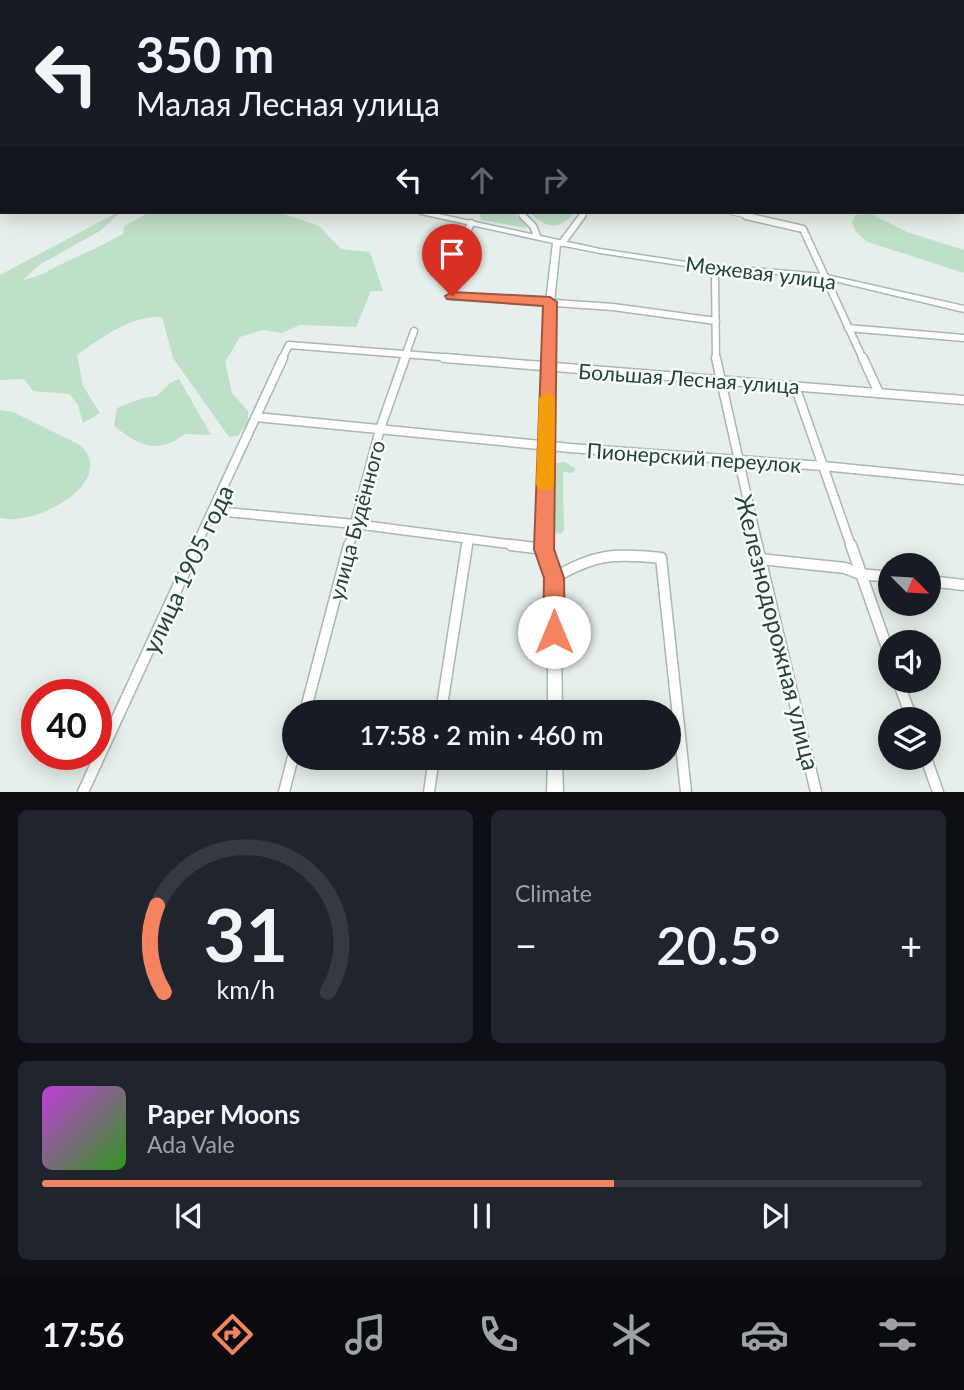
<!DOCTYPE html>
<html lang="en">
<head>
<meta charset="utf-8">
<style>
  :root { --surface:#171b24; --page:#20242c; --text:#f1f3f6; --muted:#9ea1a6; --line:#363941; --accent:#f4845f }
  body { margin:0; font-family:Lato,sans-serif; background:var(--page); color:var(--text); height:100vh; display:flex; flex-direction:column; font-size:26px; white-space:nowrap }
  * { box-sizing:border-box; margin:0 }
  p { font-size:23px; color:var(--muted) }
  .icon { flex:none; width:38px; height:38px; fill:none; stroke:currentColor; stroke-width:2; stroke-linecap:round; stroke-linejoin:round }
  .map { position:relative; height:792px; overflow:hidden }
  .details { display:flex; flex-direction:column; gap:18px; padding:18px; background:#0d0f14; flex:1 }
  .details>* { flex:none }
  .hud { position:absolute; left:0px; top:0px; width:964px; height:214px; box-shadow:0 4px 18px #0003; background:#171b24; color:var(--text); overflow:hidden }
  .needle { width:46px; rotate:114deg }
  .fabs { position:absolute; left:878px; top:553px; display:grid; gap:14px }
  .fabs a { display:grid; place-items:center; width:63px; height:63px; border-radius:50%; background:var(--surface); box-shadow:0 4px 18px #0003; font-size:35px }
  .speed { position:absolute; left:21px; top:679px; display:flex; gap:14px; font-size:35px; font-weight:700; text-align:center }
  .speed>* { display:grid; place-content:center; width:91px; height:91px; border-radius:50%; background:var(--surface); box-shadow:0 4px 18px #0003; line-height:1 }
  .speed .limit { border:10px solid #d22; background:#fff; color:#111 }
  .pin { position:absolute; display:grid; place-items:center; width:60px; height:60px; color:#fff; margin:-72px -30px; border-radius:50% 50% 50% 0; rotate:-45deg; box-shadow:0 0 7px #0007 }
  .pin .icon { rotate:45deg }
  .me { position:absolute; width:77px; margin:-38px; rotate:0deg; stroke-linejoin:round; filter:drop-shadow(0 0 5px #0008) }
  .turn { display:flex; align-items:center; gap:24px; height:147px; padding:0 21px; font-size:32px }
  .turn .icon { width:91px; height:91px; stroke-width:2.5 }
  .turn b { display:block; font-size:49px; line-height:60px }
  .lanes { display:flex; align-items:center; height:66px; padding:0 21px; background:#0003; justify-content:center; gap:35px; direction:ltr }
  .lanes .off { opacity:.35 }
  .big { font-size:52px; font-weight:600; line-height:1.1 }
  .details .tile { flex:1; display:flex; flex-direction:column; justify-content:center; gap:10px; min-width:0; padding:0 24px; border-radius:10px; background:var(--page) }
  .details .dial { align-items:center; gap:0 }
  .dial svg { height:182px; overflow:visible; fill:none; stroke:var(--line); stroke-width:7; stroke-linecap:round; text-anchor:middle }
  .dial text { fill:var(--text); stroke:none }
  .song { display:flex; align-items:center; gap:21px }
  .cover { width:84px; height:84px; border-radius:10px; background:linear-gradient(135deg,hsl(290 70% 55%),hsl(110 70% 35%)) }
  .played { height:7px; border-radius:4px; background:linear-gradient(90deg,var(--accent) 65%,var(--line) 65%) }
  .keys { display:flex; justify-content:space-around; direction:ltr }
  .heat { display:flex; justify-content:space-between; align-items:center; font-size:38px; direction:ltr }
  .details .tiles { flex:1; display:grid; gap:18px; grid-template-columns:1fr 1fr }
  .tile:last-child { grid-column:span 2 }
  .trip { position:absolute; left:282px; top:700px; width:399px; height:70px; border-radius:35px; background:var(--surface); box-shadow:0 4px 18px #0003; font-weight:600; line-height:70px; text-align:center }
  .menu { display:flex; height:112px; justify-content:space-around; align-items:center; background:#090b0e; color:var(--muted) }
  .menu .icon { width:49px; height:49px }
  .menu .current { color:var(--accent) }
  .menu b { font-size:32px; color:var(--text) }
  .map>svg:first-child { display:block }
  .green { fill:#bfe0c8 }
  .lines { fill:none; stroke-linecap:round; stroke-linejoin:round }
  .street-far3-casing { stroke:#a8b8b2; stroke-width:6 }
  .street-far2-casing { stroke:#a8b8b2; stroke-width:9 }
  .street-far1-casing { stroke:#a8b8b2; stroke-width:11 }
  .street-casing { stroke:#a8b8b2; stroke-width:13 }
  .secondary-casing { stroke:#a4bbb3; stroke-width:3 }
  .street-far3 { stroke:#fff; stroke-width:4.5 }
  .street-far2 { stroke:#fff; stroke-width:6 }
  .street-far1 { stroke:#fff; stroke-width:8 }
  .street { stroke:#fff; stroke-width:10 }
  .secondary { fill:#fff; fill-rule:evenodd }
  .route { fill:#f4845f; stroke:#9f563e; stroke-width:2 }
  .slow { fill:#f59e0b }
  .labels { text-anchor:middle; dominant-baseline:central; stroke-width:5; stroke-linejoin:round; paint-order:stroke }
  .street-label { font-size:21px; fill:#24423a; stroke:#f7fbf9 }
  .near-street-label { font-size:24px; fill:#24423a; stroke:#f7fbf9 }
</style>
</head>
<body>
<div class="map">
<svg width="964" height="792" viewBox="0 0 964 792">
  <rect width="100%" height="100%" fill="#e6efeb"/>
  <g class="green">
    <path d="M118,212H121L100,231L39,265L23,280C41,277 52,268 68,261C87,252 105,244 123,234L124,226L150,212H278L319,226L341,249L370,252L383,291H371L356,327L300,325L281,333L263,330L240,337L225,362L232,393L248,411V422L238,436L229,437L173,358L162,317C131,315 101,338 77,355L83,386L100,413L83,423L78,405L70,394L33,391L24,379L0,380V275Z"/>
    <path d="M480,212H514L527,228L481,220Z"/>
    <path d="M529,212H575C559,231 547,229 529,212Z"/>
    <path d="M871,214L907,232L964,250V273L868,242L856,232L852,222L855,215Z"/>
    <path d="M179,379L211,435L185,434C156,455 140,446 114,426L117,408L143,398L157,396L170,383Z"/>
    <path d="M0,410L13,412L80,445C119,481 37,527 0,518Z"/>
    <path d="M565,462L576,469L572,473L563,472L564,530L561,534L554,532V470L556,463Z"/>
  </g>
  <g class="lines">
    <defs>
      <g id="street-far3">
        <path d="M519,212L524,217"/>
        <path d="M731,212L753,217"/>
        <path d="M581,217L585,212"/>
      </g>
      <g id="street-far2">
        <path d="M523,216L533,226L537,236"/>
        <path d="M746,216L803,229L863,359"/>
        <path d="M562,243L582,216"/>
        <path d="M459,249L471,223"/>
        <path d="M711,266L715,277L716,359"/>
        <path d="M452,296L613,307L716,321"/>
        <path d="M848,328L964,338"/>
        <path d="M282,359L289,345L466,359"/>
        <path d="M404,359L414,331"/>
      </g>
      <g id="street-far1">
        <path d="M444,358L964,400"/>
        <path d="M716,358L758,546"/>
        <path d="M863,358L879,393"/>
        <path d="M795,386L851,546"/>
        <path d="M256,417L570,448L823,466L964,480"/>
        <path d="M215,511L355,524L524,546"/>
        <path d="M196,546L283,358"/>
        <path d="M349,546L380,429L405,358"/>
        <path d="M467,546L468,540"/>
      </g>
      <g id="street">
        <path d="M511,545L544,549"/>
        <path d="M757,545L816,792"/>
        <path d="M851,545L891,659"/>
        <path d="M760,559L845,568L860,574L891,577"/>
        <path d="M554,578C594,554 615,553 661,558L686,792"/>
        <path d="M929,581L964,585"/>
        <path d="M898,681L912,719"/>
        <path d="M305,712L349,545"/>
        <path d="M441,712L467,545"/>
        <path d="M926,758L938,792"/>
        <path d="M83,792L197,545"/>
        <path d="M284,792L294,753"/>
        <path d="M429,792L434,758"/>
      </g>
      <g id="secondary">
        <path d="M2,125V129L0,130V126Z"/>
        <path d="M418,212H429L600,249L686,262L822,274L964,306V312L822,278L686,266L600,253L560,245L554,302L550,549L560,578L562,712H548V578L538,549L546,302L553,243L421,214Z"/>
        <path d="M548,758H562L563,792H547Z"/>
      </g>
    </defs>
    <use href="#street-far3" class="street-far3-casing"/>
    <use href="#street-far2" class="street-far2-casing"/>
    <use href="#street-far1" class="street-far1-casing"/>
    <use href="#street" class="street-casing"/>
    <use href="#secondary" class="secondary-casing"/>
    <use href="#street-far3" class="street-far3"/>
    <use href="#street-far2" class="street-far2"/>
    <use href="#street-far1" class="street-far1"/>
    <use href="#street" class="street"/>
    <use href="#secondary" class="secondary"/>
  </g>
  <linearGradient id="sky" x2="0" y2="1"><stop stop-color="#84bce0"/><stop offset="0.49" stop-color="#f4f8f6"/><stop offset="1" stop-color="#f4f8f6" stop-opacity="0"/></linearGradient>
  <rect width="964" height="219" fill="url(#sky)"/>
  <path class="route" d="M452,292L550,297L557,302L554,549L564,578L565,632L562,639L554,643L546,639L543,632L544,578L534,549L543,306L447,299L445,296Z"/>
  <path class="slow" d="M547,392L555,398L554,484L552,490H539L536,484L539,398Z"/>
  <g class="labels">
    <g class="street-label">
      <text transform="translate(761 272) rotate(7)">Межевая улица</text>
      <text transform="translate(689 378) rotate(4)">Большая Лесная улица</text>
      <text transform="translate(694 457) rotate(4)">Пионерский переулок</text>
      <text transform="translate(356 520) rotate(-75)">улица Будённого</text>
    </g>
    <g class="near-street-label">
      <text transform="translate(187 569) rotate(-65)">улица 1905 года</text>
      <text transform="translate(778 632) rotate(76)">Железнодорожная улица</text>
    </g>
  </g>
</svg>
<div class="fabs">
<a><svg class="needle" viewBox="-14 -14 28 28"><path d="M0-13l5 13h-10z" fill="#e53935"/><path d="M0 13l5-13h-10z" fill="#9ea1a6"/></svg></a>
<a><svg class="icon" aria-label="sound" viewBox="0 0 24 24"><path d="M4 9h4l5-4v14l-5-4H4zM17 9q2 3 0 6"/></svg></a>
<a><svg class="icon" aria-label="layers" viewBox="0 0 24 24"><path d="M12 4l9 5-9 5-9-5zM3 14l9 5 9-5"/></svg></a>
</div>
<div class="speed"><div class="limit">40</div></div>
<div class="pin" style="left:452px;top:296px;background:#d93025"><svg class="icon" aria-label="arrive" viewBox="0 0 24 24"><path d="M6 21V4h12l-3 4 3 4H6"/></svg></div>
<svg class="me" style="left:554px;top:632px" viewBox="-20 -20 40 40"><circle r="19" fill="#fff"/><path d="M0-13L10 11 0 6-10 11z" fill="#f4845f"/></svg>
<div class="trip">17:58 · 2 min · 460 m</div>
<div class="hud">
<div class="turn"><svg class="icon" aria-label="left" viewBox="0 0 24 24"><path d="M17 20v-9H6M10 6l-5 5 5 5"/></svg><div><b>350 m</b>Малая Лесная улица</div></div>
<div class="lanes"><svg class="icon" aria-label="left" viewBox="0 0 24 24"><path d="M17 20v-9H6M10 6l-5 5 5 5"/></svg><svg class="icon off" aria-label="ahead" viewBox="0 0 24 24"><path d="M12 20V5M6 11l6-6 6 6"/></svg><svg class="icon off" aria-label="right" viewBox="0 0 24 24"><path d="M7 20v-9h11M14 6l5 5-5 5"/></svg></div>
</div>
</div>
<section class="details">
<div class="tiles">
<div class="tile dial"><svg viewBox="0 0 100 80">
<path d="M14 69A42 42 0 1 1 86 69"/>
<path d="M14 69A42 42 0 0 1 11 31" stroke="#f4845f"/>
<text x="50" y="56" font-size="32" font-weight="700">31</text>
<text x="50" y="72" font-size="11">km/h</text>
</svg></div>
<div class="tile"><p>Climate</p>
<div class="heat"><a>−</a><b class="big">20.5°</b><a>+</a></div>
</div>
<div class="tile">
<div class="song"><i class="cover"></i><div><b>Paper Moons</b><p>Ada Vale</p></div></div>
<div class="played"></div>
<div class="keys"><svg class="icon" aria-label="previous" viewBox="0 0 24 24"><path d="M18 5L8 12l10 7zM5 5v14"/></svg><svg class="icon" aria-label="pause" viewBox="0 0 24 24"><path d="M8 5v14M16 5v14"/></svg><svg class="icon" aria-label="next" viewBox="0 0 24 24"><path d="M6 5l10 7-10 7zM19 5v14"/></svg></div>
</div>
</div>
</section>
<nav class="menu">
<b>17:56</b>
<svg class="icon current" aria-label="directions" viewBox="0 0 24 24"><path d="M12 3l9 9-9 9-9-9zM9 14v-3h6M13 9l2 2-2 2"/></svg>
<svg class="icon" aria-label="music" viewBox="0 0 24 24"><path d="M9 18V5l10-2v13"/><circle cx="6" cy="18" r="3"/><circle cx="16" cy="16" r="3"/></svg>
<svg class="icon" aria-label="phone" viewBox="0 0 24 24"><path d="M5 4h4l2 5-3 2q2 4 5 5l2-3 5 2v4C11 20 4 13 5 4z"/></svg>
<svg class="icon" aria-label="climate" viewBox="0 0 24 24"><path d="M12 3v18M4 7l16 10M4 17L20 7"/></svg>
<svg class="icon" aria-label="car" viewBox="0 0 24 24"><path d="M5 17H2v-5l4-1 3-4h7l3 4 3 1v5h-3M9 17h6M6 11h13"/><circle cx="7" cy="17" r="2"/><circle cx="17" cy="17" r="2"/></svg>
<svg class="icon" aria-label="filters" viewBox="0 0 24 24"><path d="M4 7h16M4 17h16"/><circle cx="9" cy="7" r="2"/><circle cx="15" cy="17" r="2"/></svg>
</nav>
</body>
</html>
